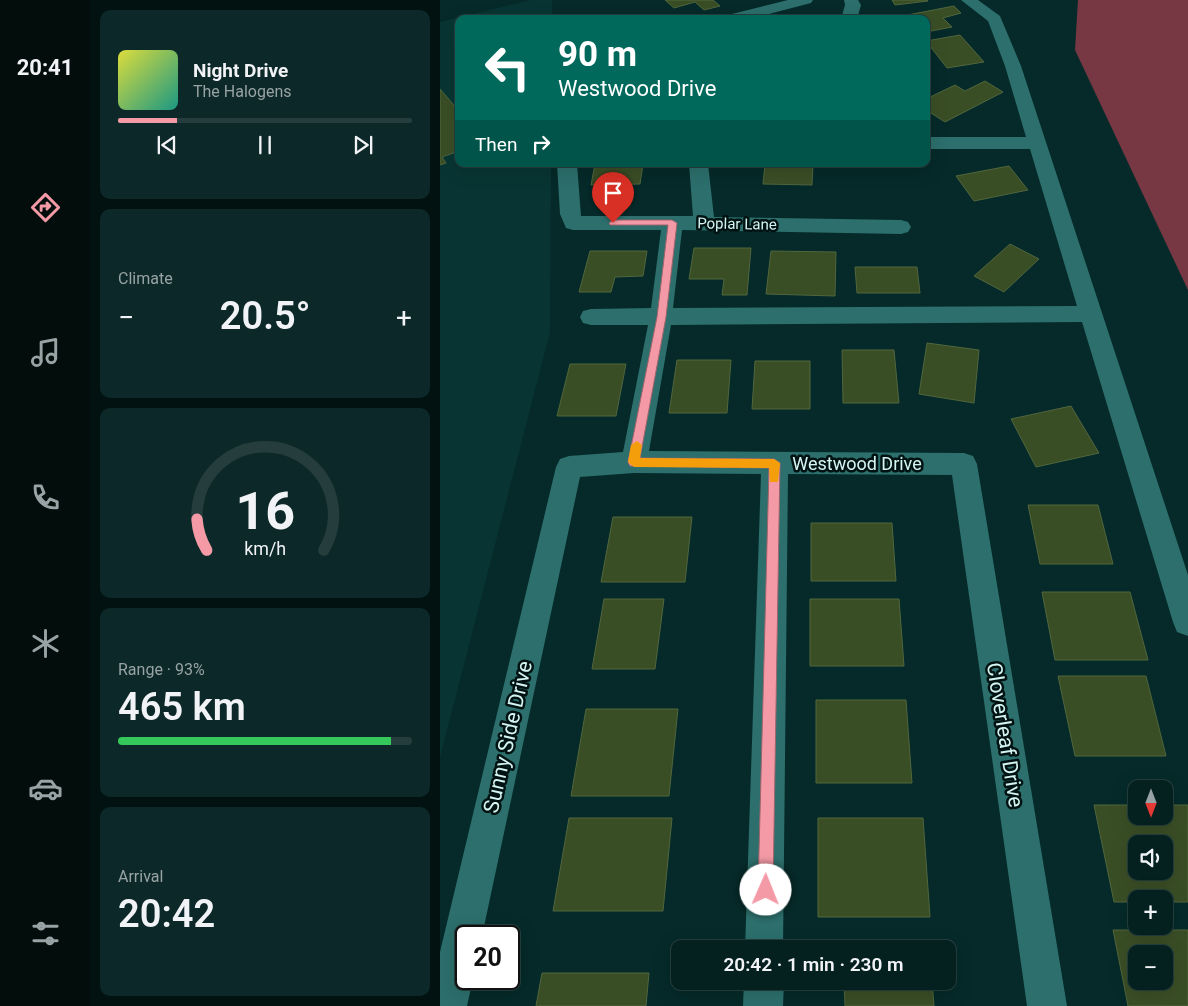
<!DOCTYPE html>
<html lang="en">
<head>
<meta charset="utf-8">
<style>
  :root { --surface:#04201f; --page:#0d2828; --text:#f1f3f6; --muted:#97a3a4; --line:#253e3d; --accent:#f49aa6 }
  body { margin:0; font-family:Roboto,sans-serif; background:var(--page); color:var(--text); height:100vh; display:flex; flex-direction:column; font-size:19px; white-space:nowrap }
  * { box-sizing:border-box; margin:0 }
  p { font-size:16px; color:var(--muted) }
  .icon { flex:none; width:28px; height:28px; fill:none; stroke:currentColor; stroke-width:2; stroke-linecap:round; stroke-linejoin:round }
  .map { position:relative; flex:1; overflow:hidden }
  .drawer { display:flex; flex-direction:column; gap:10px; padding:10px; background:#021211; width:350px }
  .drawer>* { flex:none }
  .top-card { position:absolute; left:15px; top:15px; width:475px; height:152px; border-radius:10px; box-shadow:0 5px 20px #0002,0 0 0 1px var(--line); background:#00695c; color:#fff; overflow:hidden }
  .needle { width:32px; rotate:180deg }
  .fabs { position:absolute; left:688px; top:780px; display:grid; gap:10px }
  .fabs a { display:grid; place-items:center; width:45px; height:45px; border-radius:10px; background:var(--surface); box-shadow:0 5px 20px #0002,0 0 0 1px var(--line); font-size:25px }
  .speed { position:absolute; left:15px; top:925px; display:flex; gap:10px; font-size:25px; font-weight:700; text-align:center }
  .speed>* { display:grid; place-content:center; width:65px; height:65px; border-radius:50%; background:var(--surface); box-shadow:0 5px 20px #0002,0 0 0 1px var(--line); line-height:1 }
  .speed .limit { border:2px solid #111; border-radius:8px; background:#fff; color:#111 }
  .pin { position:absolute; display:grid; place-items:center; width:42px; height:42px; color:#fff; margin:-51px -21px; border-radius:50% 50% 50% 0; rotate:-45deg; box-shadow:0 0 5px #0007 }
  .pin .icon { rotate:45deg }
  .me { position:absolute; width:55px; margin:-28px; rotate:1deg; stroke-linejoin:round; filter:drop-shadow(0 0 4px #0008) }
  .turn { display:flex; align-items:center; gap:18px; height:105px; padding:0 20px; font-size:22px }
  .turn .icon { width:65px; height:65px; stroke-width:2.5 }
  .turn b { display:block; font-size:35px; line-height:42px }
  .then { display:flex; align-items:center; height:48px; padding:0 20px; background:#0003; gap:10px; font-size:19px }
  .big { font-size:38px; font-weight:600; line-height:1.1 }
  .drawer .widget { flex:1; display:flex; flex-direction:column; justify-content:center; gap:8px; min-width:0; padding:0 18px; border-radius:10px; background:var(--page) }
  .drawer .dial { align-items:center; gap:0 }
  .dial svg { height:130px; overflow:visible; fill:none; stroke:var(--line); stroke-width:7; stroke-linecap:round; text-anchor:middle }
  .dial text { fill:var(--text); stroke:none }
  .song { display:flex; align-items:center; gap:15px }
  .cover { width:60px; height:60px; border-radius:8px; background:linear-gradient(135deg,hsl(60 70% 55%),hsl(170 70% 35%)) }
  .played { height:5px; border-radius:2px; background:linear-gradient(90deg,var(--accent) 20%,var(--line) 20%) }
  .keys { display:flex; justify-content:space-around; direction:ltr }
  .heat { display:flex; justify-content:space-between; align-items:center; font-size:28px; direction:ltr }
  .charge { height:8px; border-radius:4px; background:linear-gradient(90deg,#34c759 93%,var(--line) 0) }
  .trip { position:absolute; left:231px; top:940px; width:285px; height:50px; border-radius:10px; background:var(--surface); box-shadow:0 5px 20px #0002,0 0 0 1px var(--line); font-weight:600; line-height:50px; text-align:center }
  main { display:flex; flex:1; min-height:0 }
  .dock { display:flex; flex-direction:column; width:90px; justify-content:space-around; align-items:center; background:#020d0c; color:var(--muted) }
  .dock .icon { width:35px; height:35px }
  .dock .current { color:var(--accent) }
  .dock b { font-size:22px; color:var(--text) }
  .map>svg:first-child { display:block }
  .built { fill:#083533 }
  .forest { fill:#783843 }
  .building { fill:#3a4e26; stroke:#50663d; fill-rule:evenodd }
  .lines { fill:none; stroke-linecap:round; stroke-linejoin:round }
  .minor { fill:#2c6f6c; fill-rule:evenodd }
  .route { fill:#f49aa6; stroke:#9f646c }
  .slow { fill:#f59e0b }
  .labels { text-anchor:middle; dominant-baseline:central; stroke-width:5; stroke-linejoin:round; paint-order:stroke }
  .far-street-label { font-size:15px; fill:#d4f5f2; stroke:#001211 }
  .street-label { font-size:18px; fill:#d4f5f2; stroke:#001211 }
  .near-street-label { font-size:21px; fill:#d4f5f2; stroke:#001211 }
</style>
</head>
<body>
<main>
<nav class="dock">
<b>20:41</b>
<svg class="icon current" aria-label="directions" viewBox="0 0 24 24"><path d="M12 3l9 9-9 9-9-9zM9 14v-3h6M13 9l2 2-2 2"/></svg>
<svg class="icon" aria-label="music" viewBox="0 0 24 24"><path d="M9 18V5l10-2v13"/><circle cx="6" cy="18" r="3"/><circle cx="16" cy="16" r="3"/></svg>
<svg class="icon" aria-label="phone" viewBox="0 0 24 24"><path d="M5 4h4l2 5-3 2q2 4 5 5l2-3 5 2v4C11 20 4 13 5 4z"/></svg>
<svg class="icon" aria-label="climate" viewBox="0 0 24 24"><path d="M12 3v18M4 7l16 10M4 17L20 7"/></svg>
<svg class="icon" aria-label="car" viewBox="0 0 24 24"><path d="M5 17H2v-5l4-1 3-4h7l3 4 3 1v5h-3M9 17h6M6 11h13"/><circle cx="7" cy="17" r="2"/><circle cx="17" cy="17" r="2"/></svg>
<svg class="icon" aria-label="filters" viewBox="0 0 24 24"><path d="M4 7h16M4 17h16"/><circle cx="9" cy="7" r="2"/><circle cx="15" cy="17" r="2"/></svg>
</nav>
<section class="drawer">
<div class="widget">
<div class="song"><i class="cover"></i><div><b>Night Drive</b><p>The Halogens</p></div></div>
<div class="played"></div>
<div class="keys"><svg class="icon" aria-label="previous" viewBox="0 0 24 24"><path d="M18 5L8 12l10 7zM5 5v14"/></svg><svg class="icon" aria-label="pause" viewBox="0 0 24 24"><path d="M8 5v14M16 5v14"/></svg><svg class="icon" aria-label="next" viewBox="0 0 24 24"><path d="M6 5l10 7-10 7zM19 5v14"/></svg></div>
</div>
<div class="widget"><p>Climate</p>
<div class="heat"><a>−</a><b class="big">20.5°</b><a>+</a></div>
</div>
<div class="widget dial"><svg viewBox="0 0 100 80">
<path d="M14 69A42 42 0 1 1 86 69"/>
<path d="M14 69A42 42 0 0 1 8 50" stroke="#f49aa6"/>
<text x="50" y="56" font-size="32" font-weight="700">16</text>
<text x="50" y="72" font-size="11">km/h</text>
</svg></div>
<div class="widget"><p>Range · 93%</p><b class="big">465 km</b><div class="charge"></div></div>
<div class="widget"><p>Arrival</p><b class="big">20:42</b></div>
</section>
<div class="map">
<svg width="748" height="1006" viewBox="0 0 748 1006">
  <rect width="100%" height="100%" fill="#052a29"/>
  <path class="built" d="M91,0H112V19H19V164H111L110,332L0,757V22Z"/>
  <path class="forest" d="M638,0H748V290L635,50Z"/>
  <g class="building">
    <path d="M225,0H273L280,6L264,10L255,2L234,8Z"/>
    <path d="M452,0H487L488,1L455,5Z"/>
    <path d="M514,6L521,13L503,18L512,27L486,32V19H458L457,17Z"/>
    <path d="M520,35L544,62L507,68L486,41Z"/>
    <path d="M545,81L563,92L505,122L486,110V99L515,85L525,91Z"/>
    <path d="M0,89L19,111V151L2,157L6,163L0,165Z"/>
    <path d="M155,164H203L200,184L151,185Z"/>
    <path d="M325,164H373L372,185L323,184Z"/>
    <path d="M569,166L588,190L534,201L516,176Z"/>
    <path d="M570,244L599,259L564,292L534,276Z"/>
    <path d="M254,248H311L307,295H282L284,279H249Z"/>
    <path d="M150,251H207L203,276L175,277L171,292H139Z"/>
    <path d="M331,251L396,252L395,296L326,294Z"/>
    <path d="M415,267H477L480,293H417Z"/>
    <path d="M487,343L539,350L534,403L479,394Z"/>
    <path d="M402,350H454L459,403H403Z"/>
    <path d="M237,360H291L287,413H229Z"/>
    <path d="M315,361H370V409H312Z"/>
    <path d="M130,364H186L176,416H117Z"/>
    <path d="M631,406L659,453L596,467L571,419Z"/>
    <path d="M588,505H658L673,564H600Z"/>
    <path d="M173,517H252L245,582H161Z"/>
    <path d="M371,523H452L456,581H371Z"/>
    <path d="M602,592H690L708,660H615Z"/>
    <path d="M164,599H224L215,669H152Z"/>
    <path d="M370,599H459L464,666H370Z"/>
    <path d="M618,676H706L726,756H635Z"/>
    <path d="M376,700H466L472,783H376Z"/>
    <path d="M146,709H238L229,796H131Z"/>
    <path d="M654,805H696V816H724V805H748V902H724V899H696V902H674ZM696,844H724V871H696Z"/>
    <path d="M129,818H232L223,911H113Z"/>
    <path d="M378,818H483L490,917H378Z"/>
    <path d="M673,930H748V1006H688ZM696,954H724V981H696Z"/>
    <path d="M102,973H209L206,1006H96Z"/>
    <path d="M404,981H492L494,1006H405Z"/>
  </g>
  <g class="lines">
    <g class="minor">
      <path d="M348,0H373L371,3L309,19H281L284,16Z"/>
      <path d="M404,0H418L421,5L417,19H401L405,5Z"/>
      <path d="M521,0H538L560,16L581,66L748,575V636L737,632L733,622L642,322L231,325L209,451L524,453L533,456L537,464L627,1006H587L512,475L348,474L343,949H305L321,474L194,473L140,477L42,936H26V979H33L27,1006H0V952L116,467L120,459L129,456L183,452L208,325H151L143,323L140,317L143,311L151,309L211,308L221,230H133L126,228L120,214L117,164H137L141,216H253L249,164H268L274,217L461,220L468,222L471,227L468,232L461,234L242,230L233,308L637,306L590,149H486V137H586L565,66L548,21Z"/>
      <path d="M304,981H344L343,1006H303Z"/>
    </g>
  </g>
  <path class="route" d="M173,220H232L237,223L226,317L200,458L334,459L340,463L333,890L331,896L326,898L320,896L318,890L329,468L190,466L188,462L217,317L228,225H170L169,223Z"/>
  <path class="slow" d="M197,441L202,445L200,458L334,459L340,463L338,482H330L329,468L194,467L188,462L191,445Z"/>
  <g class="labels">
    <g class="far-street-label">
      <text transform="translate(297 224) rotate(1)">Poplar Lane</text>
    </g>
    <g class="street-label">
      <text x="417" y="463">Westwood Drive</text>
    </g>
    <g class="near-street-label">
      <text transform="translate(565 735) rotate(81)">Cloverleaf Drive</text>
      <text transform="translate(68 737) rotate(-77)">Sunny Side Drive</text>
    </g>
  </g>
</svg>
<div class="fabs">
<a><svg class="needle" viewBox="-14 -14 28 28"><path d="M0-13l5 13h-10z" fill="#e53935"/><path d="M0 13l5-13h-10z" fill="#97a3a4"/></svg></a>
<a><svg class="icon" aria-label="sound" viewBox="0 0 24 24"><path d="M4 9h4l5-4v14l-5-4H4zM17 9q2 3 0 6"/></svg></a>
<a>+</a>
<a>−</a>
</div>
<div class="speed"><div class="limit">20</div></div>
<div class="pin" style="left:173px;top:223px;background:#d93025"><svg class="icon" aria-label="arrive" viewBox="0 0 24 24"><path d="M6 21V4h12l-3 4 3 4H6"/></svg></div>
<svg class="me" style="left:326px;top:890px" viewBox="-20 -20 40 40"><circle r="19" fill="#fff"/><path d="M0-13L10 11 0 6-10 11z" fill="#f49aa6"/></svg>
<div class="trip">20:42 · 1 min · 230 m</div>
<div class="top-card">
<div class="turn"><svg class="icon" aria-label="left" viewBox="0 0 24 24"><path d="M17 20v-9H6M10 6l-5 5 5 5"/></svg><div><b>90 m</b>Westwood Drive</div></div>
<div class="then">Then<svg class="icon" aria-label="right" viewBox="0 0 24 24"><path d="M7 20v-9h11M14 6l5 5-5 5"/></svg></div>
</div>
</div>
</main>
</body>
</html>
